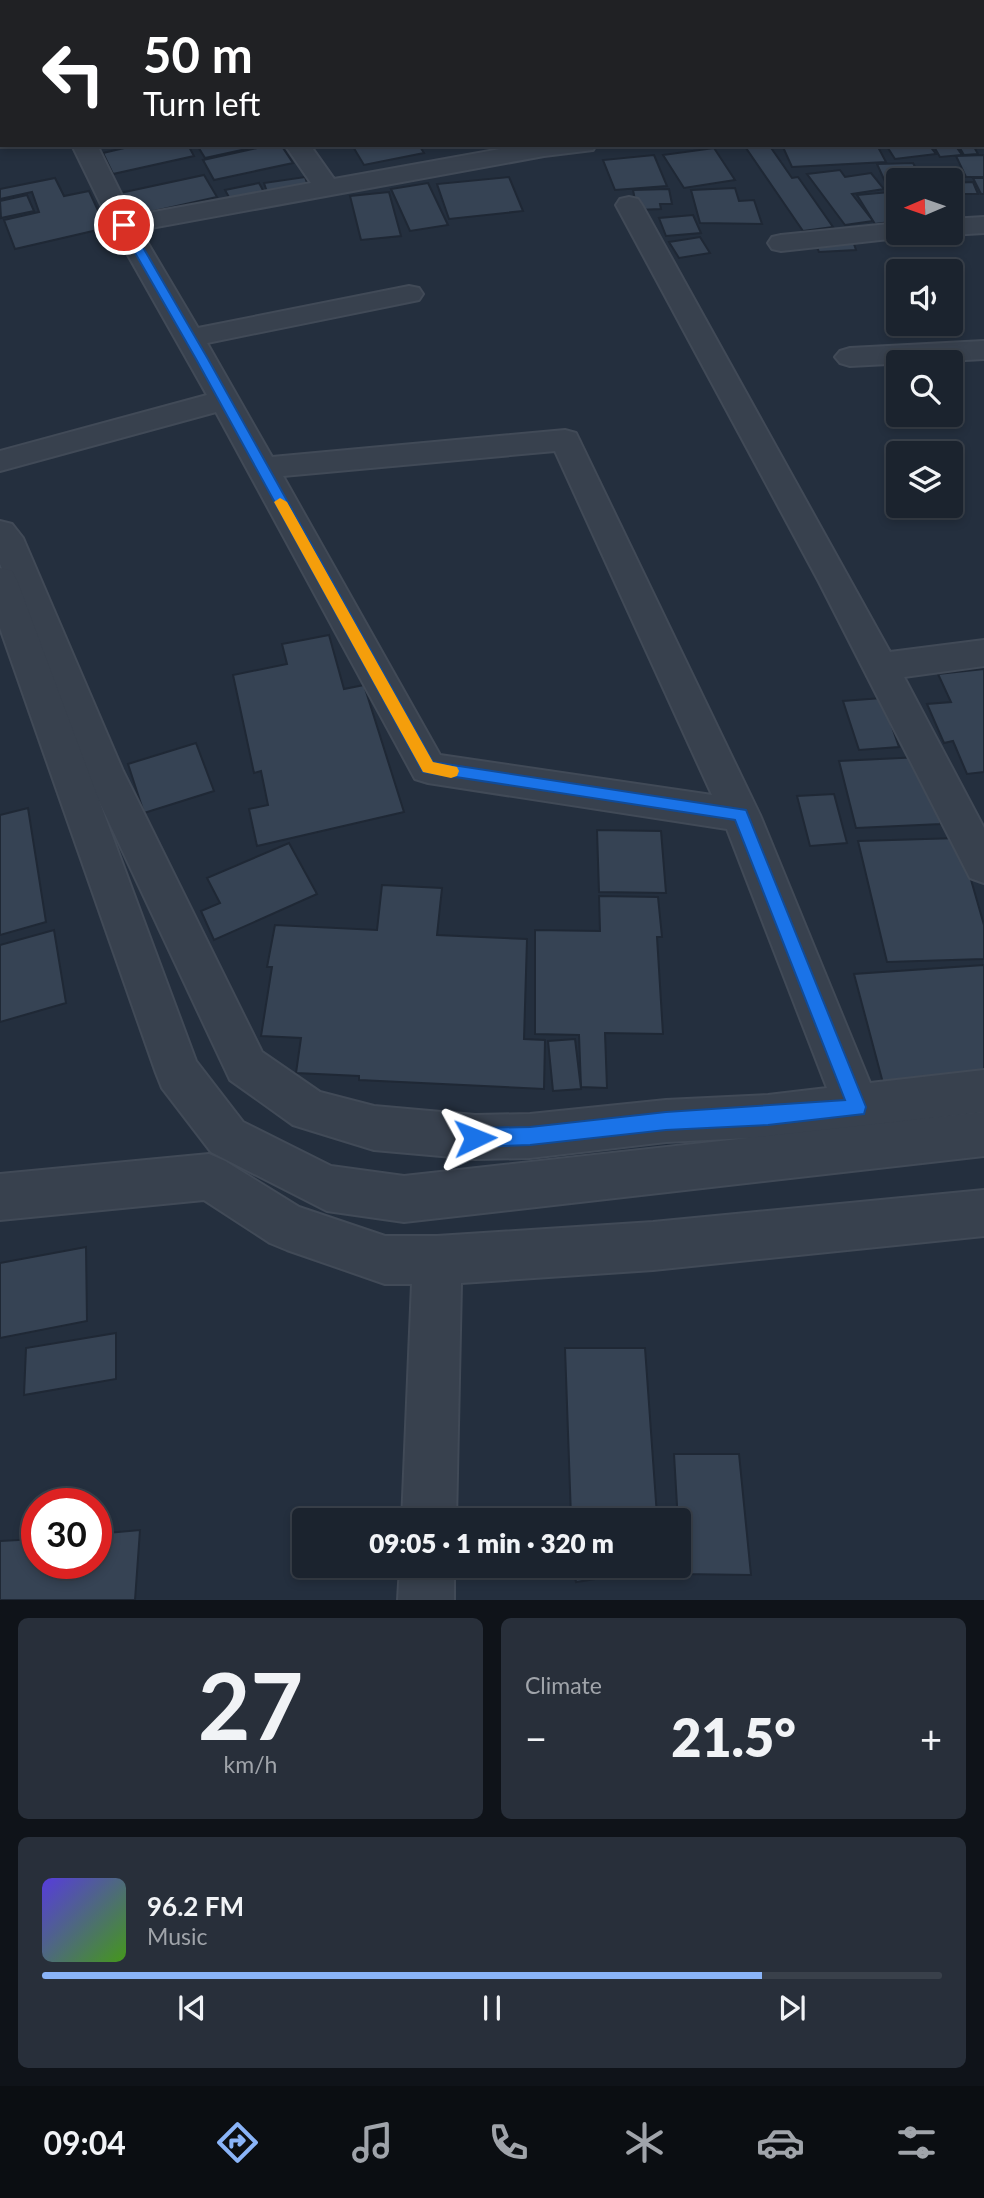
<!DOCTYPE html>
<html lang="en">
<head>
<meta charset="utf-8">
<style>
  :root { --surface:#1b232e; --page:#282f3a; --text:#f1f3f6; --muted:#a0a4aa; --line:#39404a; --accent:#8ab4f8 }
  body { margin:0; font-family:Lato,sans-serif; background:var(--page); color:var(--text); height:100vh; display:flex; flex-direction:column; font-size:26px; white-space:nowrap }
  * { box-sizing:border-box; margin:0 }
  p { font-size:23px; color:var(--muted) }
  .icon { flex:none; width:38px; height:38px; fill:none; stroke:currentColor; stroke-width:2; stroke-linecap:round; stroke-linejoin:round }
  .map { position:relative; height:1600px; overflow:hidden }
  .side { display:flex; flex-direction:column; gap:18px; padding:18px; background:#0f1319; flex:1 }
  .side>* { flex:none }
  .hud { position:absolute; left:0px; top:0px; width:985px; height:147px; box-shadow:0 4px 10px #0003,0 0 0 2px var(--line); background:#202124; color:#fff; overflow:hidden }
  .needle { width:46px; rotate:268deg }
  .buttons { position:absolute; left:886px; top:168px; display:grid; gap:14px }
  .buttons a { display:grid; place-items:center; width:77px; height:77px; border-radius:7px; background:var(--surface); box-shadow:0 4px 10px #0003,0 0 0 2px var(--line); font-size:35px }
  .speed { position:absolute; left:21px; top:1488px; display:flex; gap:14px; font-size:35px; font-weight:700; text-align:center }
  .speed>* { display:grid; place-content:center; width:91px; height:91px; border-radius:50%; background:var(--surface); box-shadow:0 4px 10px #0003,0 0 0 2px var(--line); line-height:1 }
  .speed .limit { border:10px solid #d22; background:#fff; color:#111 }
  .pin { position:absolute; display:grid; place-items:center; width:60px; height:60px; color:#fff; margin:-30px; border:4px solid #fff; border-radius:50%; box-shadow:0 2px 7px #0007 }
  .me { position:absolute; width:77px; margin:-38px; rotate:88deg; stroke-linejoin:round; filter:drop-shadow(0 0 5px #0008) }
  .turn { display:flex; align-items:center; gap:24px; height:147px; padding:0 28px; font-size:32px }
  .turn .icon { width:91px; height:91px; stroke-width:2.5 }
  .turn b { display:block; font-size:49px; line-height:60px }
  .big { font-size:52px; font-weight:800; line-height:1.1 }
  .side .card { flex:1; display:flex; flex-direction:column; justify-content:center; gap:10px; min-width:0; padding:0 24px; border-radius:10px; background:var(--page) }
  .side .dial { align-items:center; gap:0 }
  .dial b { font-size:91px; line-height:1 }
  .song { display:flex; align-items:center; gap:21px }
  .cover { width:84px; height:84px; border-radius:10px; background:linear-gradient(135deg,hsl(250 70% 55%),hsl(100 70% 35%)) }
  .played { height:7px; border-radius:4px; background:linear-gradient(90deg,var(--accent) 80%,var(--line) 80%) }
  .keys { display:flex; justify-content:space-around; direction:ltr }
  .heat { display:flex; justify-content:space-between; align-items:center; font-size:38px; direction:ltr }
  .side .tiles { flex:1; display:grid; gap:18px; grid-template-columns:1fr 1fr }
  .card:last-child { grid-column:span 2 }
  .trip { position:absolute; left:292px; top:1508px; width:399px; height:70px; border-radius:7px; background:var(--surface); box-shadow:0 4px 10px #0003,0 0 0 2px var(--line); font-weight:800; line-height:70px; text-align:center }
  .tabs { display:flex; height:112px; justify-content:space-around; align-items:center; background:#0b0e12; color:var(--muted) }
  .tabs .icon { width:49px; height:49px }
  .tabs .on { color:var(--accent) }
  .tabs b { font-size:32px; color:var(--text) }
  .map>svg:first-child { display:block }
  .building { fill:#364354; stroke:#1f2835; stroke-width:2 }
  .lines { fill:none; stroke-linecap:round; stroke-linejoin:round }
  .minor-casing { stroke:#414a57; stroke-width:4 }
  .tertiary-casing { stroke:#414a57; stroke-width:4 }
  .minor { fill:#38414e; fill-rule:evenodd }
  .tertiary { fill:#38414e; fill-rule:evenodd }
  .route { fill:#1a73e8; stroke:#114b97; stroke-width:2 }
  .slow { fill:#f59e0b }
</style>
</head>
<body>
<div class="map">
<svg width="984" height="1600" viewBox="0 0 984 1600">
  <rect width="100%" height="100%" fill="#242f3e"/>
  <g class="building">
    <path d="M368,0H450V1L369,2Z"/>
    <path d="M495,0H571V2H496Z"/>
    <path d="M679,0H745L746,2H681Z"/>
    <path d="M137,145H188L194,156L113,174L103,153Z"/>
    <path d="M197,145H249L251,148L205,158Z"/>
    <path d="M271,145H281L293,163L214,180L203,160Z"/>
    <path d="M352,145H419L424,153L364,165Z"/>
    <path d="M744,145H769L792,178L798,177L833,227L803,231Z"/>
    <path d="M782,145H877L886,162L792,167Z"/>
    <path d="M886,145H929L936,154L895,159Z"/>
    <path d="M933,145H955L962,155L940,157Z"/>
    <path d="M958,145H973L978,154L964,155Z"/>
    <path d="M714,148L735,180L684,188L663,155Z"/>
    <path d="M654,155L667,186L615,190L603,160Z"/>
    <path d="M984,155V177H966L956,156Z"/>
    <path d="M913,163L922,180H898V185L887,186L877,164Z"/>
    <path d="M840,170L845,177L871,173L884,189L852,194L873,221L845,225L807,174Z"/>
    <path d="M204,175L217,197L132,216L120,193Z"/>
    <path d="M305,177L308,186L267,192L264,183Z"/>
    <path d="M509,177L523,211L449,219L437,184Z"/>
    <path d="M55,178L64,196L89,191L106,228L15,249L4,220L39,212L32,192L0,199V189Z"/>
    <path d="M973,178H984V194H981Z"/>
    <path d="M973,182L978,194H950V183Z"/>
    <path d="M259,183L264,192L230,199L225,190Z"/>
    <path d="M428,183L448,225L410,231L391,189Z"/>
    <path d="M735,188L739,201L754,200L762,224L700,223L691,190Z"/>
    <path d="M669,189L672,204H660L661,209L637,210L633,190Z"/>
    <path d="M389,192L401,236L361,240L350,196Z"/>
    <path d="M890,192L898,205V221L875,224L857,195Z"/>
    <path d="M27,195L34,211L1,218L0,201Z"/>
    <path d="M693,215L701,233L666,236L659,218Z"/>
    <path d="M700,237L710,253L679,258L669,242Z"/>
    <path d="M853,241L856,250L819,252L815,243Z"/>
    <path d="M329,635L344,689L364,685L404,812L257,846L249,809L268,805L261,771L254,773L233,675L287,664L282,644Z"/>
    <path d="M984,669V772L967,774L953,741L944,743L927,704L951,702L938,674Z"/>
    <path d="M882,698L899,747L859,750L843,701Z"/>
    <path d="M196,743L214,791L144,813L128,764Z"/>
    <path d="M921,757L941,824L856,828L839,761Z"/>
    <path d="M834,794L847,843L810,846L797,796Z"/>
    <path d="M28,808L46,922L0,935V815Z"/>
    <path d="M597,830L661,831L666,893L599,892Z"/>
    <path d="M959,838L984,925V959L887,962L858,841Z"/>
    <path d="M289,843L317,894L214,940L201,911L220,903L207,878Z"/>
    <path d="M382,885L442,888L437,935L527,939L524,1039L545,1040L544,1089L359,1080V1076L296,1073L301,1038L261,1036L272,967H267L275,925L377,930Z"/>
    <path d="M599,896L658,897L662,937H657L663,1034L605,1033L607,1088L581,1087L579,1035L535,1034V930L600,931Z"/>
    <path d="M54,930L66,1003L0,1022V945Z"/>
    <path d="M984,965V1076L883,1083L854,974Z"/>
    <path d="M575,1039L581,1089L553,1091L548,1041Z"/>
    <path d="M86,1247L87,1321L0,1338V1263Z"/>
    <path d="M116,1333V1379L24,1395L26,1348Z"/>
    <path d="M565,1348H645L657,1516L571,1517Z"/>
    <path d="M674,1454H739L751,1575L681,1574Z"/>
    <path d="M140,1530L135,1600H0V1541L37,1539V1563H96V1534Z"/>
    <path d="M573,1566H632L633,1573L576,1582Z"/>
  </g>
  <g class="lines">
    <defs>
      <g id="minor">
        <rect x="5" y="0" width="22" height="2"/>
        <path d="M184,0H206L207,2H185Z"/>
        <path d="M281,0H314L280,2Z"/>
        <rect x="456" y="0" width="22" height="2"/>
        <path d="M649,0H671L672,2H650Z"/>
        <path d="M824,0H846L847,2H825Z"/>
        <path d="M971,0H984V8V2H970Z"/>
        <path d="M2,37V51L0,52V38Z"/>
        <path d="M72,145H97L132,216L311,183L285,145H310L334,179L523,145H596L593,150L544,156L140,230L198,328L409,286L419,288L423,294L419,300L207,343L272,457L565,430L576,433L760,815L870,1083L984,1070V1112L768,1137L666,1142L530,1158L475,1159L374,1150L293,1125L230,1080L85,771L0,564V521L12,524L23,538L123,771L262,1052L320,1092L374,1106L475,1115L530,1114L666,1100L768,1095L827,1088L727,829L428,783L415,779L216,412L0,471V451L207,395L111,225ZM555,451L712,795L440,755L283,476Z"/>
        <path d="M629,197L638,199L642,205L890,652L984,640V666L904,677L984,828V883L970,878L819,582L616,205L620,199Z"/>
        <path d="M984,217V233L950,235L941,233H950V219Z"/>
        <path d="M898,223V233H910L907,237L781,251L772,249L768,243L772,237L781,235Z"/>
        <path d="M984,341V359L850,366L840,363L835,357L840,351L850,348Z"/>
        <path d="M209,1154L225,1161L299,1207L385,1236H437L653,1222L984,1190V1236L653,1270L461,1283L456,1521H402L412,1284H385L287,1250L270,1243L204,1200L0,1220V1174Z"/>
        <path d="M400,1566H454V1600H398Z"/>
      </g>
      <path id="tertiary" d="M0,568L12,571L17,580L196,1061L243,1122L331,1166L404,1176L984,1112V1156L404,1222L327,1211L211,1152L162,1088L156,1073L0,628Z"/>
    </defs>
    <use href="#minor" class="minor-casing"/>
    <use href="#tertiary" class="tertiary-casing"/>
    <use href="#minor" class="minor"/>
    <use href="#tertiary" class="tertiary"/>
  </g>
  <path class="route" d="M124,222L130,225L208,359L433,762L746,810L866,1107L864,1114L768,1125L666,1130L530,1145L475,1147L468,1144L466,1138L468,1131L475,1128L530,1127L666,1112L845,1100L735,820L423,772L196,359L119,225Z"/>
  <path class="slow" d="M280,498L287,502L433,762L457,767L459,771L457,776L451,778L423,772L274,502Z"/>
</svg>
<div class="buttons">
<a><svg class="needle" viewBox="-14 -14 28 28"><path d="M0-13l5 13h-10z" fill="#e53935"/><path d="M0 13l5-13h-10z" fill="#a0a4aa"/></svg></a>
<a><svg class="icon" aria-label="sound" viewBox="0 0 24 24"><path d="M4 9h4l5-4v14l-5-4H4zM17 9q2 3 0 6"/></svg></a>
<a><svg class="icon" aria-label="search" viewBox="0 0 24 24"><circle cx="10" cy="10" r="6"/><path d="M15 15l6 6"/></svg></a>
<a><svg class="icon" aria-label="layers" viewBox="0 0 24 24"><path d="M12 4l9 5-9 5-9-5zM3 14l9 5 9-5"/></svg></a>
</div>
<div class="speed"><div class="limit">30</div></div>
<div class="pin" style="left:124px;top:225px;background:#d93025"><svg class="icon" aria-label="arrive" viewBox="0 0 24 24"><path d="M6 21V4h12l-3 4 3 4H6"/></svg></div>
<svg class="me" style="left:475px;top:1138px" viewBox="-20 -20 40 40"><path d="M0-17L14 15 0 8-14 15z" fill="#1a73e8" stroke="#fff" stroke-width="4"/></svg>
<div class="trip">09:05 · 1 min · 320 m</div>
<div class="hud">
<div class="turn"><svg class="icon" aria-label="left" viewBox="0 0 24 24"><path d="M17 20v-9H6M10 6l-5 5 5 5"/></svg><div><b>50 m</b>Turn left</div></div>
</div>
</div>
<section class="side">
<div class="tiles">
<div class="card dial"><b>27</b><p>km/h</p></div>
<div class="card"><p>Climate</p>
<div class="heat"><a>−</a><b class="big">21.5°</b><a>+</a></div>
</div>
<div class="card">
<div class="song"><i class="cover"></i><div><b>96.2 FM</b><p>Music</p></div></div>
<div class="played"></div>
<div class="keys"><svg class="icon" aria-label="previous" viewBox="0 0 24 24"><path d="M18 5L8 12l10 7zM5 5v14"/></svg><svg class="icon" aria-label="pause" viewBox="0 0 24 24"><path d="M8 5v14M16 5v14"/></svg><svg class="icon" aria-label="next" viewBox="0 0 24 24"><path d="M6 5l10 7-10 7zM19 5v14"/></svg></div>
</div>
</div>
</section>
<nav class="tabs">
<b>09:04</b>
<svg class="icon on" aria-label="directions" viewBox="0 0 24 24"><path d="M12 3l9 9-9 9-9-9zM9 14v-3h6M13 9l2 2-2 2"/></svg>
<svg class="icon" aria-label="music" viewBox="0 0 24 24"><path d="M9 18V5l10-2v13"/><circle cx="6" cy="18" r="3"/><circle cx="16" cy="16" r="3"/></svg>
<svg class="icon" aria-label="phone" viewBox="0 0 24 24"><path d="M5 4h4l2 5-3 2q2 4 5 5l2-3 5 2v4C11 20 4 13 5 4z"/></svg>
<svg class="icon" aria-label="climate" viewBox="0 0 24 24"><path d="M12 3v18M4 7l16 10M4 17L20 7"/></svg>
<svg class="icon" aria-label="car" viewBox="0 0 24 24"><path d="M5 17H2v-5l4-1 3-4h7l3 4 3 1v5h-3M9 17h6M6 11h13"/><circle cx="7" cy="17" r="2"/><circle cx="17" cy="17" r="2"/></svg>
<svg class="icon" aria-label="filters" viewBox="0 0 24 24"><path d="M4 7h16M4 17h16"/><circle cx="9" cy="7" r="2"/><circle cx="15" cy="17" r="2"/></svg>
</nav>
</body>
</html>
